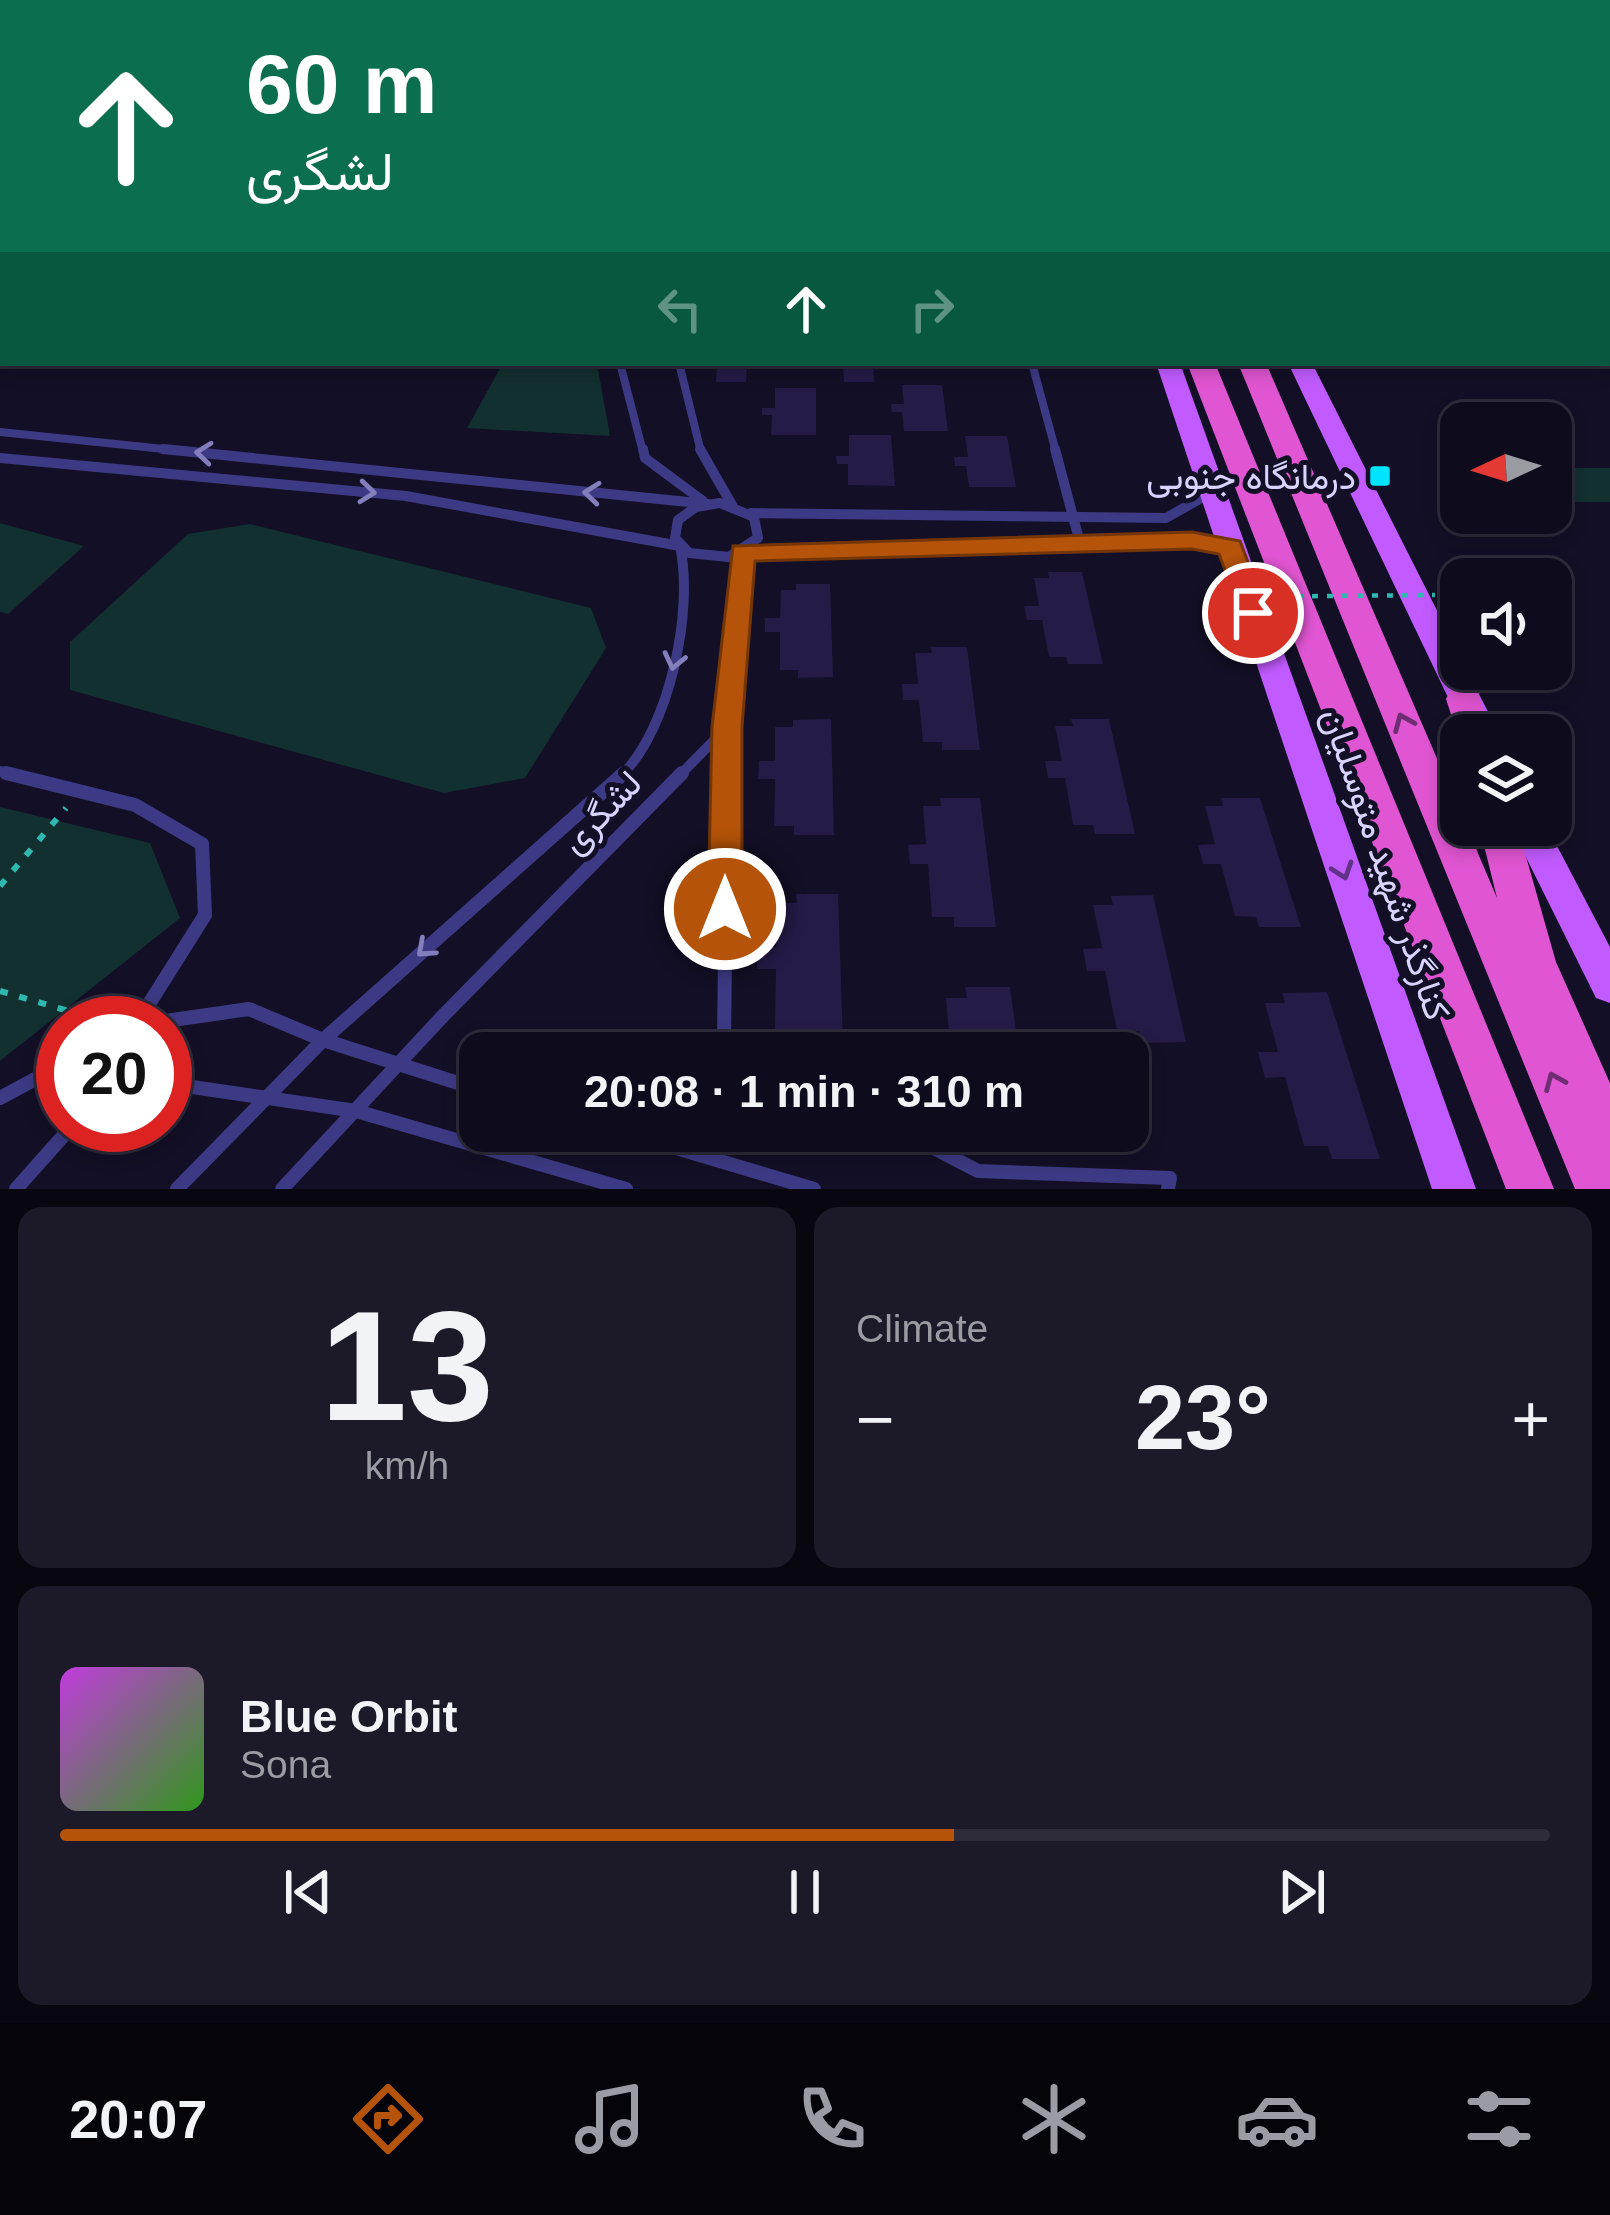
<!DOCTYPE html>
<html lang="en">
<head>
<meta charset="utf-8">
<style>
  :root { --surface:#0e0b1c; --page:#1c1929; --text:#f1f3f6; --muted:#9b9ba3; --line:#2e2b3b; --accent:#b45309 }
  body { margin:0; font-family:Arial,Vazirmatn,sans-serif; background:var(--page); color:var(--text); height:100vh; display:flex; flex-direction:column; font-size:45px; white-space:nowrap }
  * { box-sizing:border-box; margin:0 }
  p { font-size:39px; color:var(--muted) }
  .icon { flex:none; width:66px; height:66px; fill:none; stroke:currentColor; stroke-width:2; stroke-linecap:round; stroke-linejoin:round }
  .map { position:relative; height:1189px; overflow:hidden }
  .details { display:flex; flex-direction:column; gap:18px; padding:18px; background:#08060f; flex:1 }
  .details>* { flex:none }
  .hud { position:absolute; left:0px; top:0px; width:1611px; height:366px; box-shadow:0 6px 18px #0003,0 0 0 3px var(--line); background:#0b6e4f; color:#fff; overflow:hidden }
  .needle { width:78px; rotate:266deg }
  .fabs { position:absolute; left:1440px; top:402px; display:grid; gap:24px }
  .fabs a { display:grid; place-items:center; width:132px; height:132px; border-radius:24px; background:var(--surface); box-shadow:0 6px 18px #0003,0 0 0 3px var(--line); font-size:60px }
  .speed { position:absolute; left:36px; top:996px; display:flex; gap:24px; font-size:60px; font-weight:700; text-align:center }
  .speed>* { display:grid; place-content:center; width:156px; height:156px; border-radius:50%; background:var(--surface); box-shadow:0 6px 18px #0003,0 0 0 3px var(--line); line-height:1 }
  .speed .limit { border:18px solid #d22; background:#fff; color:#111 }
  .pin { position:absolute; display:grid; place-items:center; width:102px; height:102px; color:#fff; margin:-51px; border:6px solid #fff; border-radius:50%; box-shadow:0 3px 12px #0007 }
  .me { position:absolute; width:132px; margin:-66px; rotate:0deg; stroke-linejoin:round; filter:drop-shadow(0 0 9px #0008) }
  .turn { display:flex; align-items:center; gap:42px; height:252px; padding:0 48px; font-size:54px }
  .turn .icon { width:156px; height:156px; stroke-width:2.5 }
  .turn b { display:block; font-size:84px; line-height:102px }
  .lanes { display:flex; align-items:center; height:114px; padding:0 48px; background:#0003; justify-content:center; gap:60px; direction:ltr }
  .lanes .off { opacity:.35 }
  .big { font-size:90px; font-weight:600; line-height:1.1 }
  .details .tile { flex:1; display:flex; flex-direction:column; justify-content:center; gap:18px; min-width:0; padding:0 42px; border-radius:24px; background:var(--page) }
  .details .dial { align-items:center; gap:0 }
  .dial b { font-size:156px; line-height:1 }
  .song { display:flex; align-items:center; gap:36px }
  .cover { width:144px; height:144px; border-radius:18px; background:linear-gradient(135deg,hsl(290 70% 55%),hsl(110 70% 35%)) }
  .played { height:12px; border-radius:6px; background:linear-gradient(90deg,var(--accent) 60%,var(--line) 60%) }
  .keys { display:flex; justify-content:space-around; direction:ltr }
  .heat { display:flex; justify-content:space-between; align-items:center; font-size:66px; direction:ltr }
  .details .tiles { flex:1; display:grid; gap:18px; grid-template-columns:1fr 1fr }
  .tile:last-child { grid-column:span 2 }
  .trip { position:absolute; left:459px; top:1032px; width:690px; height:120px; border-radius:24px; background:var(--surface); box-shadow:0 6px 18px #0003,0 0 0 3px var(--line); font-weight:600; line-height:120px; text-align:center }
  .tabs { display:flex; height:192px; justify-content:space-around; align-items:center; background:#06040b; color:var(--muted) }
  .tabs .icon { width:84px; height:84px }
  .tabs .active { color:var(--accent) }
  .tabs b { font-size:54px; color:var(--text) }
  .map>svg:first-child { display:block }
  .green { fill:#12302f }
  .building { fill:#241b47 }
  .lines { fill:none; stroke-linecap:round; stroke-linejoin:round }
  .path { stroke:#2fb8b0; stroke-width:6; stroke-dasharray:8 12; stroke-linecap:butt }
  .service-far3 { stroke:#3d3a85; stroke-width:6 }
  .service-far2 { stroke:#3d3a85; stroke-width:8 }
  .service-far1 { stroke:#3d3a85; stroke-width:10 }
  .service { stroke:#3d3a85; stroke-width:14 }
  .tertiary { fill:#3d3a85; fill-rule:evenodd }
  .primary { fill:#c25bff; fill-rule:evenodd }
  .trunk { fill:#e055d1; fill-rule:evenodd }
  .path-bridge { stroke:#2fb8b0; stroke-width:4.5; stroke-dasharray:6 9; stroke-linecap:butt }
  .oneway { stroke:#837fbc }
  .oneway2 { stroke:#6f2e73 }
  .oneway3 { stroke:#623188 }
  .route { fill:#b45309; stroke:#753606; stroke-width:3 }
  .poi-dot { fill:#00e5ff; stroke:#130f26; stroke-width:4.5 }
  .labels { text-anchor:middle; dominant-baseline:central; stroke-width:10; stroke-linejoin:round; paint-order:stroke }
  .poi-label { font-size:36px; fill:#d9d4ff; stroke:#130f26; text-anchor:end }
  .street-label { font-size:36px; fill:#d9d4ff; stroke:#130f26 }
</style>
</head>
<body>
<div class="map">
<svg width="1610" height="1189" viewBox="0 0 1610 1189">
  <rect width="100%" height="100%" fill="#130f26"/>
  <g class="green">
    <path d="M503,363L597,364L610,436L467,428Z"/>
    <path d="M1551,468H1610V502H1567L1551,476Z"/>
    <path d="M0,523L84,546L8,614L0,612Z"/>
    <path d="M250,524L591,608L606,648L525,778L444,793L70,690V642L188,534Z"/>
    <path d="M0,807L150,843L180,918L0,1061Z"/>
  </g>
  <g class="building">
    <path d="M717,363H747L746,382H716Z"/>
    <path d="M843,363H873L874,382H844Z"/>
    <path d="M902,385H942L948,431H904L902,412H892L891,404H904Z"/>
    <path d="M775,388H816V435H771L772,415H762V408H775Z"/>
    <path d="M849,435H891L895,486L848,485V464H837L836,456H849Z"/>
    <path d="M965,436H1007L1016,487H969L966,466H955L954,457H968Z"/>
    <path d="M1048,572H1082L1103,664H1068L1066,657H1049L1042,620H1027L1024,606H1039L1034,578H1049Z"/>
    <path d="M796,584H830L833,677L798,678V670H780V632H765V618H780L781,590H796Z"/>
    <path d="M931,647H967L980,750H942V742H923L919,700H903L902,684H918L915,653H932Z"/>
    <path d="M831,719L834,835H794V826H774L775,779H758L759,761H775V727H793V720Z"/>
    <path d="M1071,719H1109L1135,834H1095L1093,825H1073L1065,778H1048L1045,761H1062L1055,726H1073Z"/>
    <path d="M940,798H980L996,927H954V917H932L928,864H910L908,845L926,844L923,806H941Z"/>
    <path d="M1221,798H1260L1301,927H1259L1256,917L1235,916L1221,864H1203L1198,845L1215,844L1205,806H1223Z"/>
    <path d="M796,894H838L843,1041H798V1029H775L776,969H757V947H776L777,903H797Z"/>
    <path d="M1153,895L1186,1042L1142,1043L1139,1031H1117L1105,971H1087L1083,949L1102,948L1093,905H1113L1111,896Z"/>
    <path d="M965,987H1010L1019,1053H931V1047L950,1046L946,998H967Z"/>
    <path d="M1327,992L1380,1159H1332L1328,1146H1304L1285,1077L1265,1078L1258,1052H1278L1265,1003H1285L1282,993Z"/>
    <path d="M958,1131H1029L1031,1153H984L983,1140L959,1139Z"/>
  </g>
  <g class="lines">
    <g class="path">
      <path d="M0,886L66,808"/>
      <path d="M0,991L65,1010L69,1023"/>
    </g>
    <path class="service-far3" d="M0,170L3,163"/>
    <g class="service-far2">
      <path d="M620,363L643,452"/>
      <path d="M679,363L701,452"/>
      <path d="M1032,363L1056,452"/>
      <path d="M0,432L193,452"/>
    </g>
    <g class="service-far1">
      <path d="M163,449L708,504"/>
      <path d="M643,449L645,458L703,501"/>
      <path d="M700,449L732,505"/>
      <path d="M1055,449L1080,543"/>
      <path d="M0,458L406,496L680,546C694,610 670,728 621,776"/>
      <path d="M720,503L754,517L758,538L729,557L689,553L675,538L678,520L696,507Z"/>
      <path d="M751,513L1166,518L1212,492"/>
      <path d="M0,771L18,776"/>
      <path d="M679,776L727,727L742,553L846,546L1192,541L1230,547"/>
      <path d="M727,776V727"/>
    </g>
    <g class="service">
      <path d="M6,773L135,805L202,844L205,915L137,1023"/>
      <path d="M727,773L724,1046L739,1053"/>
      <path d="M152,1023L249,1009L323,1040L480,1090"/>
      <path d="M165,1083L356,1111L626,1189"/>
      <path d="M0,1098L63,1064"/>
      <path d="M619,1131L814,1189"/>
      <path d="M901,1131L978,1171L1170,1178L1168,1189"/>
      <path d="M16,1189L73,1125"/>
      <path d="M177,1189L323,1040L624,773"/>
      <path d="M282,1189L441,1018L682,773"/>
    </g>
    <rect class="tertiary" x="1608" y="234" width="2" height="12"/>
    <g class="primary">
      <path d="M1018,0H1034L1035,3H1019Z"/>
      <path d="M1108,0H1124L1125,3H1109Z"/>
      <path d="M1156,363H1180L1476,1189H1432Z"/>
      <path d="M1288,363H1312L1461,658V669H1466L1500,735H1466Z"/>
      <path d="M1510,825H1546L1610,947V1003L1596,998Z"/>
    </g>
    <g class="trunk">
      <path d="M1080,0H1098L1099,3H1081Z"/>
      <path d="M1187,363H1215L1554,1189H1506Z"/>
      <path d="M1238,363H1266L1461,814V825H1466L1497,898L1479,825H1517L1556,962L1610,1083V1189H1575Z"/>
      <path d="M1464,686L1477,690L1492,735H1461V745L1446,699L1451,690Z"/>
    </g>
    <path class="path-bridge" d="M1222,597L1435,595"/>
  </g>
  <defs><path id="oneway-chevron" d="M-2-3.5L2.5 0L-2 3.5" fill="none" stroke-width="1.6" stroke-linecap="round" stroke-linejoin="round" transform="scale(3)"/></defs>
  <g class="oneway">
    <use href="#oneway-chevron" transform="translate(204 453) rotate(-174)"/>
    <use href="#oneway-chevron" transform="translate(367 492) rotate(6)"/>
    <use href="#oneway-chevron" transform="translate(592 493) rotate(-174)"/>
    <use href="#oneway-chevron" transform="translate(674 661) rotate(103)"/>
    <use href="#oneway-chevron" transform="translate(425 949) rotate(138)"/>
  </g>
  <g class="oneway2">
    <use href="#oneway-chevron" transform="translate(1403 722) rotate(-113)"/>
    <use href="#oneway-chevron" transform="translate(1554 1081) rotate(-113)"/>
  </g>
  <use class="oneway3" href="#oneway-chevron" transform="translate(1343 871) rotate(71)"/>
  <path class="route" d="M1192,532L1240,541L1267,613L1263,620H1244L1219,554L1192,549L755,561L742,727V909L737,919L725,923L713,919L708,909L712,727L733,546Z"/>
  <rect class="poi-dot" x="1368" y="464" width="24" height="24" rx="6"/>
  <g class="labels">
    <g class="poi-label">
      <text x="1356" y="476">درمانگاه جنوبی</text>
    </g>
    <g class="street-label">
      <text transform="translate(601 812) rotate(-46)">لشگری</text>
      <text transform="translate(1386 864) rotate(71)">کنارگذر شهید متوسلیان</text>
    </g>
  </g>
</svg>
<div class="fabs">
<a><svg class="needle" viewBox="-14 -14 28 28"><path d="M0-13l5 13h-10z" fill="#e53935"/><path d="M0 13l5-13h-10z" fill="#9b9ba3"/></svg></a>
<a><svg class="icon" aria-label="sound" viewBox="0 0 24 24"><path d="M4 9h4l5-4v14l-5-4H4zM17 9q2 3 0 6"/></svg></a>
<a><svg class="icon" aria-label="layers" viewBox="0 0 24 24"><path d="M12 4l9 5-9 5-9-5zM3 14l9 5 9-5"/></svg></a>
</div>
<div class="speed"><div class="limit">20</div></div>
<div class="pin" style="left:1253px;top:613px;background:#d93025"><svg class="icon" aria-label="arrive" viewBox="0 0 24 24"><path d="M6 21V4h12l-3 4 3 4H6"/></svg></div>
<svg class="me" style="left:725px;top:909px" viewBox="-20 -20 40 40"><circle r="17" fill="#b45309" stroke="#fff" stroke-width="3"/><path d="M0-11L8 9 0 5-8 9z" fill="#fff"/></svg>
<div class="trip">20:08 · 1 min · 310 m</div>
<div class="hud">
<div class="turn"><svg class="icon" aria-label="ahead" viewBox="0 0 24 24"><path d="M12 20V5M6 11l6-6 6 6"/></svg><div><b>60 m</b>لشگری</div></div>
<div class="lanes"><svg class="icon off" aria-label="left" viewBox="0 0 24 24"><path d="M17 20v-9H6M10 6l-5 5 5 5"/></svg><svg class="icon" aria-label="ahead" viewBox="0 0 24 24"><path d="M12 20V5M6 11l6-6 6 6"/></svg><svg class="icon off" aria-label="right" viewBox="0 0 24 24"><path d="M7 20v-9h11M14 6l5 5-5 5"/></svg></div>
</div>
</div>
<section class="details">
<div class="tiles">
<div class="tile dial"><b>13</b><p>km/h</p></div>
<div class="tile"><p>Climate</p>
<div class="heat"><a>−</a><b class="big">23°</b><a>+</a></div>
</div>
<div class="tile">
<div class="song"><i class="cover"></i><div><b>Blue Orbit</b><p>Sona</p></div></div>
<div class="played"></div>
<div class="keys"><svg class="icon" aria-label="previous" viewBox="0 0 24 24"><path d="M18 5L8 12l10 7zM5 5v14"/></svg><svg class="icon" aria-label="pause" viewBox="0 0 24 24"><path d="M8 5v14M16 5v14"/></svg><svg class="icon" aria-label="next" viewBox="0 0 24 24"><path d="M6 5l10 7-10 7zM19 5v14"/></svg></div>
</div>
</div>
</section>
<nav class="tabs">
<b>20:07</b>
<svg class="icon active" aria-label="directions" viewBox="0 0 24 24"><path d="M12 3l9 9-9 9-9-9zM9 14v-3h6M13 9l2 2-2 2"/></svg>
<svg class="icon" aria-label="music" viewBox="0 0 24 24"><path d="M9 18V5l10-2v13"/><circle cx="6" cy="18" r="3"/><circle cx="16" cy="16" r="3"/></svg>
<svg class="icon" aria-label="phone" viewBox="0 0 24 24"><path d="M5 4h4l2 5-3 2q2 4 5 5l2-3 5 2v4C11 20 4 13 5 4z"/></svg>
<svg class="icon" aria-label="climate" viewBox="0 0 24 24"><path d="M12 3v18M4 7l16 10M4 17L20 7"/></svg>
<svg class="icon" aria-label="car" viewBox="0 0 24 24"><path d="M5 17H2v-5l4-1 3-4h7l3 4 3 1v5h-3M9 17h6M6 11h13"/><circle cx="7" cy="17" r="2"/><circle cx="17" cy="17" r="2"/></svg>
<svg class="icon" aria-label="filters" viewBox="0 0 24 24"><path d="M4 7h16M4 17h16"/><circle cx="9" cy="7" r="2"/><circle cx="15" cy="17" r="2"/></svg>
</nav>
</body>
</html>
